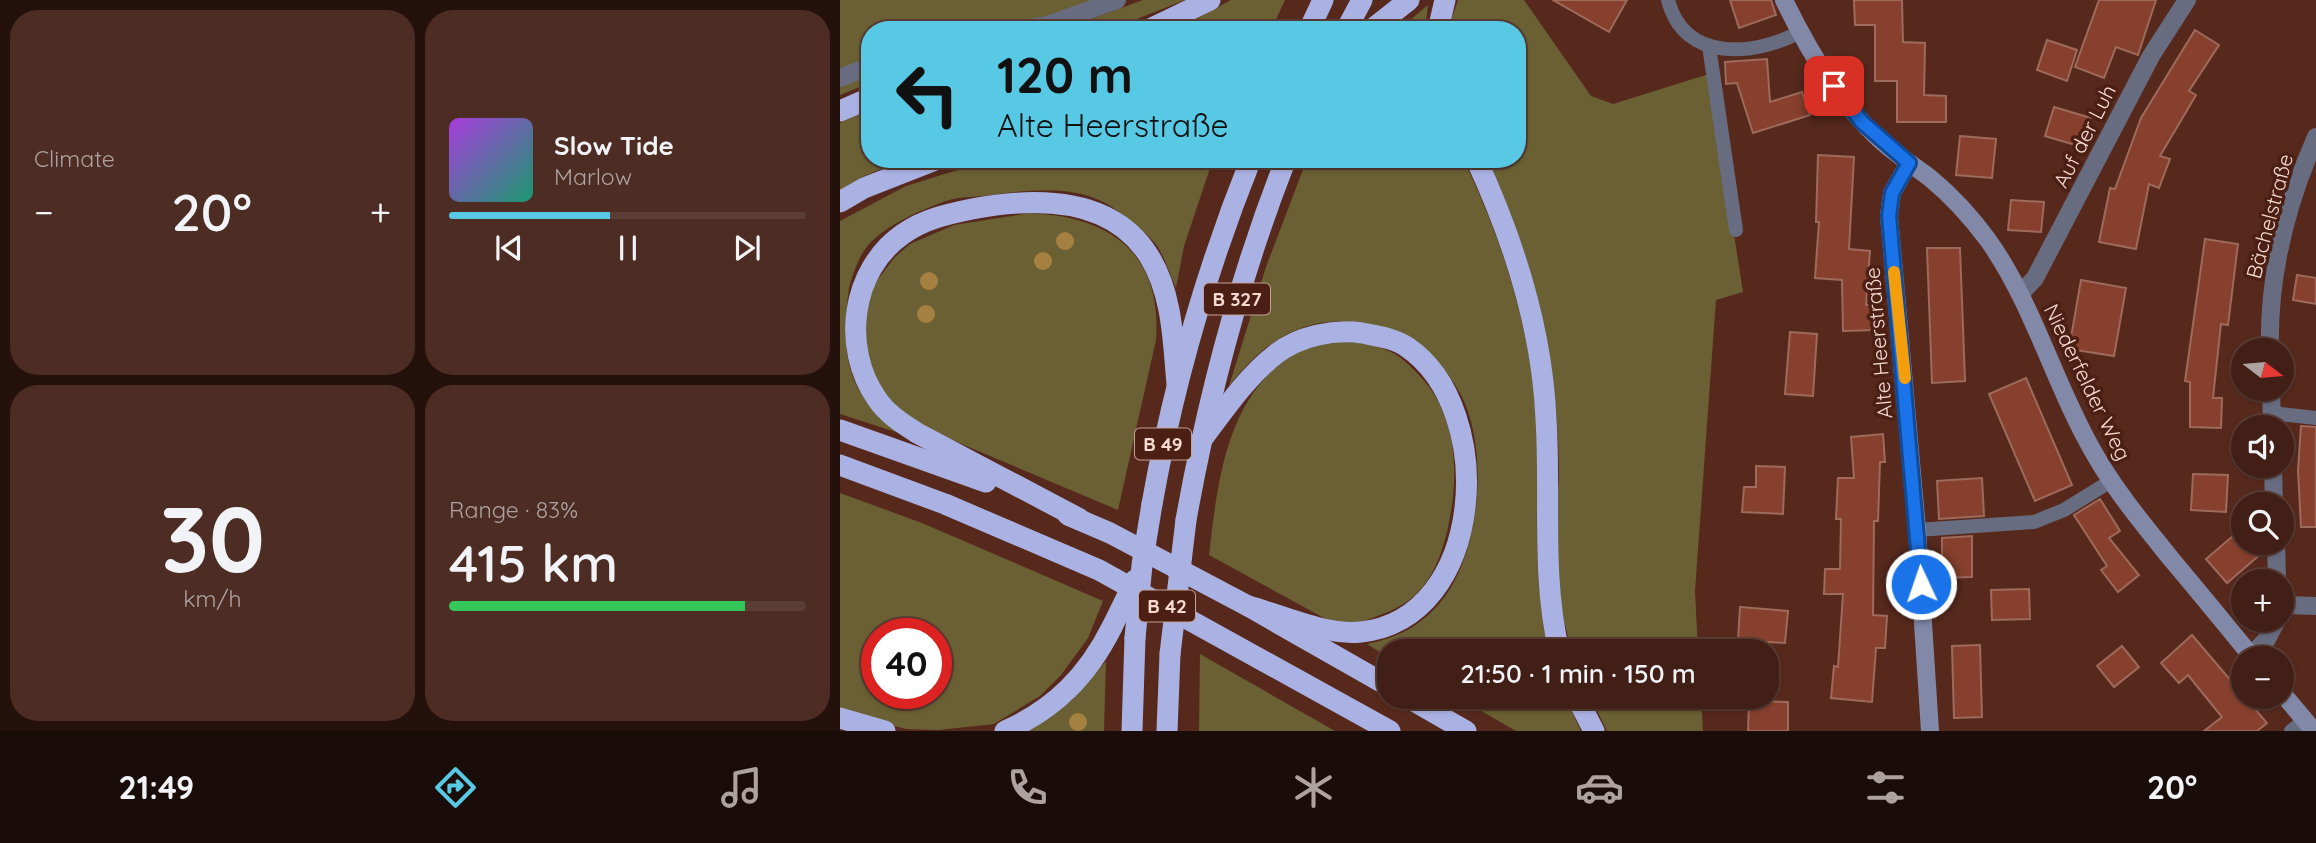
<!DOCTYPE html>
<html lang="en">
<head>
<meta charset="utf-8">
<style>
  :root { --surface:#411f16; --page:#4c2c23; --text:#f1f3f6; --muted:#aea2a1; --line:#5a3d35; --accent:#58c9e4 }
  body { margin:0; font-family:Quicksand,sans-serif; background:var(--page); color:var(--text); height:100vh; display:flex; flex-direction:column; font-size:26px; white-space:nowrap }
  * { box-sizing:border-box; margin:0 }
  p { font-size:23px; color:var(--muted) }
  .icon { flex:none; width:38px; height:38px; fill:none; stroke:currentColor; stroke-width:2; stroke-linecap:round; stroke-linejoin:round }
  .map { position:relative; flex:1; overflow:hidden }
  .side { display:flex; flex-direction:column; gap:10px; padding:10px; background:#24110c; width:840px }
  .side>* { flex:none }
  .hud { position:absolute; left:21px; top:21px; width:665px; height:147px; border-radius:28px; box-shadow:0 2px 5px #0004,0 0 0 2px var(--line); background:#58c9e4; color:#111; overflow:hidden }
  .needle { width:46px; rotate:106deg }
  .tools { position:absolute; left:1391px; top:338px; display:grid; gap:14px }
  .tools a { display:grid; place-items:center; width:63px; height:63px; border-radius:50%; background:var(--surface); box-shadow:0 2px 5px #0004,0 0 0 2px var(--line); font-size:35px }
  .speed { position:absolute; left:21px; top:618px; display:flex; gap:14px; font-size:35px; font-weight:700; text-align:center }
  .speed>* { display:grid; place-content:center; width:91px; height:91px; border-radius:50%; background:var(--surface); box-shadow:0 2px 5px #0004,0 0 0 2px var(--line); line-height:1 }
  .speed .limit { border:10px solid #d22; background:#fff; color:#111 }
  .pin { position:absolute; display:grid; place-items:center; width:60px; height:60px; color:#fff; margin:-30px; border-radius:14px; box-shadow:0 4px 10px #0006 }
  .me { position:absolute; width:77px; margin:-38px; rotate:357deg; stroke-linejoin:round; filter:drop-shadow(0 0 5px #0008) }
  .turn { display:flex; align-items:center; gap:24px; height:147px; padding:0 21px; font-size:32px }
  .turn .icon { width:91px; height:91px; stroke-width:2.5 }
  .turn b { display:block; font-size:49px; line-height:60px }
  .big { font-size:52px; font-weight:600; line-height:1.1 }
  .side .tile { flex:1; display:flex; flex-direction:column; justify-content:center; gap:10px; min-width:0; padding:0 24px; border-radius:28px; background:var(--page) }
  .side .dial { align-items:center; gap:0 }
  .dial b { font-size:91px; line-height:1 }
  .song { display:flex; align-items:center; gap:21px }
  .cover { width:84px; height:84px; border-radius:10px; background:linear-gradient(135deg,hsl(280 70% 55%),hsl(160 70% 35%)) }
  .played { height:7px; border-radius:4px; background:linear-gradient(90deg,var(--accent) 45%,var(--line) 45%) }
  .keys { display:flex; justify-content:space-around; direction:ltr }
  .heat { display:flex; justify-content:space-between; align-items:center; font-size:38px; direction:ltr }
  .charge { height:10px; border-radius:5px; background:linear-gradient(90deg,#34c759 83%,var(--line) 0) }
  .side .tiles { flex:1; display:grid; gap:10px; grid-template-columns:repeat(2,1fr) }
  .trip { position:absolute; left:537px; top:639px; width:402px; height:70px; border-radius:28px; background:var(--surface); box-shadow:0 2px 5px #0004,0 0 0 2px var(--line); font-weight:600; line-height:70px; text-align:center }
  .menu { display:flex; height:112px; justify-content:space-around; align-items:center; background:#1a0c09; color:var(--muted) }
  .menu .icon { width:49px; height:49px }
  .menu .on { color:var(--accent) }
  .menu b { font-size:32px; color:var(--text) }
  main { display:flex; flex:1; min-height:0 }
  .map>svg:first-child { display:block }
  .green { fill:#6a6033; fill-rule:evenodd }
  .building { fill:#86402d; stroke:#9d6a5b; stroke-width:2 }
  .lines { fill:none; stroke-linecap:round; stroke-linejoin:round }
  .lane { stroke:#686c80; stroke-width:14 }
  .street { stroke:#686c80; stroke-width:18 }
  .secondary { stroke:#8289a8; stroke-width:18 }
  .highway { stroke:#a9b2e3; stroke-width:21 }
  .highway-bridge { stroke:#a9b2e3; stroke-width:21 }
  .tree { fill:#a48141 }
  .route-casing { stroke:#114b97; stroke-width:18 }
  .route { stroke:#1a73e8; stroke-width:12 }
  .slow { stroke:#f59e0b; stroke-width:12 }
  .labels { text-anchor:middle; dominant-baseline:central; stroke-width:7; stroke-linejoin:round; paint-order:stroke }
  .shield { fill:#4b1f13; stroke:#c3a197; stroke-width:2 }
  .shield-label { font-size:19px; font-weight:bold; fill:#f6d9d0 }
  .street-label { font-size:21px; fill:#f6d9d0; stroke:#4b1f13 }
</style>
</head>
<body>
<main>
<section class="side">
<div class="tiles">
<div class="tile"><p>Climate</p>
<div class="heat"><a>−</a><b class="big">20°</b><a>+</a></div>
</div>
<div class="tile">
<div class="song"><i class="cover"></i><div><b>Slow Tide</b><p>Marlow</p></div></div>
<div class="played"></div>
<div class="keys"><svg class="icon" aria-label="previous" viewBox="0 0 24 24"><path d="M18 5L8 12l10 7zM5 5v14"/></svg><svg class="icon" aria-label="pause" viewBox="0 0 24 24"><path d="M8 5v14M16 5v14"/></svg><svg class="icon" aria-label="next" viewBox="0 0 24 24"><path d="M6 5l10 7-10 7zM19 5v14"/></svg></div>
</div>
<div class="tile dial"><b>30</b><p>km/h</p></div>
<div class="tile"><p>Range · 83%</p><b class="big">415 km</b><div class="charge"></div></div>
</div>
</section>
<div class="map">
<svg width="1476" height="731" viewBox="0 0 1476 731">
  <rect width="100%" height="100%" fill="#57291d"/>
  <g class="green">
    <path d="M0,0H255L206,18L132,30H30V58L0,69Z"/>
    <path d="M303,0H345L269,30H222Z"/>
    <path d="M391,0H445L431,30H336Z"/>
    <path d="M618,0H684L751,96L773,104L869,74L903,292L876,300L855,591L858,651H732C724,621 715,589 714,557C712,529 719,500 719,472C718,362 694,258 646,159H677V30H608Z"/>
    <path d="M588,5L585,30H558Z"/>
    <path d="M30,71V83L0,95V84Z"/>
    <path d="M30,109V159H64L20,178L0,190V123Z"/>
    <path d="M153,159H373L344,246L336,288C330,275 326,261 319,249C312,236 284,216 272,207C234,182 184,191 143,196C131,197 117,197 106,201C79,211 52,222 32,241C20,252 13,273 9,288C0,355 6,395 62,434L0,414V221L66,186Z"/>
    <path d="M467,159H623C662,238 691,330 696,418C700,480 693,542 701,604C703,620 704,636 709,651H550L549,658L527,644C556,638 579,627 599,604C641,556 650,448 620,393C583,328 498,298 434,342C416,354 402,370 389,386L426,267Z"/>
    <path d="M190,213C271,217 322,253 316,340L278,510L79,426L43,394L27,356L25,313L35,283L55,257L70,244L114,225Z"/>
    <path d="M493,341C513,342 533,343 551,352C560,356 568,364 576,372C619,414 620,476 607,532C602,551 596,570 584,585C573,600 557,609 540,615C529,619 517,625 504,624C498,623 490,620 484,618L369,555C377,487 385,401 448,358C461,349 478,345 493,341Z"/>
    <path d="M0,493L82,523L263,601L248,638L221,675L200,696L154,724L98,730L66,729L0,712ZM37,634H96V693H37Z"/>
    <path d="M360,654L495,731H359Z"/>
    <path d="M266,661L264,731H185L232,700Z"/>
    <path d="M617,697H725L741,731H676Z"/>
    <path d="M750,697H861L863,731H767Z"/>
  </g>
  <g class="building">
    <path d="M713,0H787L769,32Z"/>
    <path d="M890,0H931L936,15L899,28Z"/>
    <path d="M1014,0H1062L1063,42L1085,43L1084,95L1106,96V122H1057V81H1035V25H1015Z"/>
    <path d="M1259,0H1316L1298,55L1276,47L1264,78L1235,67Z"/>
    <path d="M1355,30L1379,45L1349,91L1356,95L1320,156L1330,159L1319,188L1309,184L1296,249L1259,242L1270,188L1275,189L1301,118Z"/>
    <path d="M1207,40L1237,50L1227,81L1197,70Z"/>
    <path d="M927,59L930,102L962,92L970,115L913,133L897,83L886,84L885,62Z"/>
    <path d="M1214,107L1251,118L1242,147L1205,136Z"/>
    <path d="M1120,136L1156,139L1152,178L1116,175Z"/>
    <path d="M978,155L1014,157L1009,249L1030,251L1026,305H1036V330L1003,331L1002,280L975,278L979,222H976Z"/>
    <path d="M1171,200L1204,202L1201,232L1168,230Z"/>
    <path d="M1365,239L1398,244L1388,325L1381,324L1373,398H1382L1381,428L1350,427V382L1345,381Z"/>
    <path d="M1087,248H1120L1125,381L1092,383Z"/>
    <path d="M1457,275L1476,278V304L1453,300Z"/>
    <path d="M1241,280L1286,288L1274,356L1229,349Z"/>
    <path d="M950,332L977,334L973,396L945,394Z"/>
    <path d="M1186,378L1232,485L1195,501L1149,394Z"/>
    <path d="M1461,426L1476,427V527H1461L1458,470Z"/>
    <path d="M1043,434L1045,462H1040L1038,521H1034L1033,615L1047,616L1045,648H1036L1032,702L991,698L994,666L998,667L1003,594H984L985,569H1000L1001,519H996L998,478H1014L1011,437Z"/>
    <path d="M916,466L945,467L943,514L902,512L904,487H916Z"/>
    <path d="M1353,474L1388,475L1386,512L1351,510Z"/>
    <path d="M1142,478L1144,516L1099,519L1097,481Z"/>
    <path d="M1260,499L1280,531L1269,538L1299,575L1278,592L1261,570L1267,566L1234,515Z"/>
    <path d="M1401,529L1404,532V542H1413L1422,553L1387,583L1366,559Z"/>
    <path d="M1132,536V577L1102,578V538Z"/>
    <path d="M1189,589L1190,619L1152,620L1151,590Z"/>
    <path d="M900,607L948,611L945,643L898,640Z"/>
    <path d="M1352,635L1427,723L1417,731H1364L1382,717L1348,675L1339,683L1321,663Z"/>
    <path d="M1140,645L1142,717L1114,718L1112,646Z"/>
    <path d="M1282,646L1299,667L1274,687L1257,666Z"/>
    <path d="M909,701L948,702V731H908Z"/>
  </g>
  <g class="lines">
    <g class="lane">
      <path d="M828,0C844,63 915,56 960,32"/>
      <path d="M869,46L896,230"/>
      <path d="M1431,413L1476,418"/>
      <path d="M1077,530L1194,522L1224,510L1271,481"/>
      <path d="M1451,731L1465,720"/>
    </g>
    <g class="street">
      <path d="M176,30L208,25L277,0"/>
      <path d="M0,78L30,66"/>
      <path d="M1181,293L1195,278L1311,56L1347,0"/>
      <path d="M1430,350C1428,276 1446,205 1476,137"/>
      <path d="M1431,388L1432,427"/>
      <path d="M1433,466L1434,504"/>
      <path d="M1436,542L1437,581"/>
      <path d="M1442,605L1476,606"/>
      <path d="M1411,656L1427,639L1437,620"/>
    </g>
    <g class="secondary">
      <path d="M944,0C968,50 999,102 1039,139C1055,154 1073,165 1090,178C1112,196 1131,217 1148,240C1194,305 1214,384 1254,453C1276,492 1304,525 1332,560C1359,592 1386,625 1413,658"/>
      <path d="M1069,163L1052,193L1049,216L1077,530L1090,731"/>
      <path d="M1442,693L1474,731"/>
    </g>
    <g class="highway">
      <path d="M308,30L370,0"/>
      <path d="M469,30L483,0"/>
      <path d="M506,30L522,0"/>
      <path d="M531,30L569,0"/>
      <path d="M598,30L605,0"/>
      <path d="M0,111L30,98"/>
      <path d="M636,159C674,241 702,328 706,419C711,497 701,574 719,651"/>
      <path d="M0,202L24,188L98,159"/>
      <path d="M0,430L146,482"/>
      <path d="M360,442C383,412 406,377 436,354C459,336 493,329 522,333C537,336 554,338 567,347C658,409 646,619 521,632C487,636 441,615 408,606"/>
      <path d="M0,465L105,504L259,570L550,731"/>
      <path d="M312,504C333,386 366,271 411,159"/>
      <path d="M228,515L270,533L408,606L550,687"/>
      <path d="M240,519L77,433C62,423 47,414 37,399C1,348 11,270 63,234C84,219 108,214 132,209C195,197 271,196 309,256C333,295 333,341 337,384"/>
      <path d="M346,520C368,397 400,276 446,159"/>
      <path d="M565,696L626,731"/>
      <path d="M736,696L754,731"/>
      <path d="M0,718L45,731"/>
      <path d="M165,731C215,709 248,675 272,627"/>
      <path d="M292,731L295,638"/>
      <path d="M327,731L330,654"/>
    </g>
    <g class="highway-bridge">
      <path d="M272,627L295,580"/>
      <path d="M295,638L302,565L312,504"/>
      <path d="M330,654L346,520"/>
    </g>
  </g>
  <g class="tree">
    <circle cx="225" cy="241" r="9"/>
    <circle cx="203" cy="261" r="9"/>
    <circle cx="89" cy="281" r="9"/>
    <circle cx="86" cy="314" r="9"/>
    <circle cx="238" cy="722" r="9"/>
  </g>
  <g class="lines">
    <defs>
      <path id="route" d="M994,86L1022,122L1069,163L1052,193L1049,216L1081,584"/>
    </defs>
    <use href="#route" class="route-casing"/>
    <use href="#route" class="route"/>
    <path class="slow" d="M1054,272L1065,378"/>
  </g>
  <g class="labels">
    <g class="shield">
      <rect x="364" y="283.5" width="66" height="31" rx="5"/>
      <rect x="295" y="428.5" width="56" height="31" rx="5"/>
      <rect x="299" y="590.5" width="56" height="31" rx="5"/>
    </g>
    <g class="shield-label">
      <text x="397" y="299">B 327</text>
      <text x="323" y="444">B 49</text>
      <text x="327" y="606">B 42</text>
    </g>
    <g class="street-label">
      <text transform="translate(1244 136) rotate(-63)">Auf der Luh</text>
      <text transform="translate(1429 216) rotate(-75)">Bächelstraße</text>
      <text transform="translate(1038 343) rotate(-95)">Alte Heerstraße</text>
      <text transform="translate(1248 382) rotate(64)">Niederfelder Weg</text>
    </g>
  </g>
</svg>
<div class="tools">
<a><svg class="needle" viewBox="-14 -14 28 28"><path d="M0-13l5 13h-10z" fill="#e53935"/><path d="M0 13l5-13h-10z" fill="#aea2a1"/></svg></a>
<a><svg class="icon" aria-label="sound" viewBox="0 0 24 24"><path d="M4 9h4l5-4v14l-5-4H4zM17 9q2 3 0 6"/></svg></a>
<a><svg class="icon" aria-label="search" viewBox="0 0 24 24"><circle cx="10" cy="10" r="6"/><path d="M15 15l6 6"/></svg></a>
<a>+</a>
<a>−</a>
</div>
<div class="speed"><div class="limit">40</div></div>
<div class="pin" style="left:994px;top:86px;background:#d93025"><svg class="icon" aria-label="arrive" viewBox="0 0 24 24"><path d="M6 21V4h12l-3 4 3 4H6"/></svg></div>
<svg class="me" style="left:1081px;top:584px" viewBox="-20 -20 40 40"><circle r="17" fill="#1a73e8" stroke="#fff" stroke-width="3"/><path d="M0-11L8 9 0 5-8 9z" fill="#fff"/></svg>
<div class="trip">21:50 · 1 min · 150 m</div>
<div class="hud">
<div class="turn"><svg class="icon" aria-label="left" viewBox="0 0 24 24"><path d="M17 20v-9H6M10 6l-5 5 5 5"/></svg><div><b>120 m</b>Alte Heerstraße</div></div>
</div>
</div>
</main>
<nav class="menu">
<b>21:49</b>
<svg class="icon on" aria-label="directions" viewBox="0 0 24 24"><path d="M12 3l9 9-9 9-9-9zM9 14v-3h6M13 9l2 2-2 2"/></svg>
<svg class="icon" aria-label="music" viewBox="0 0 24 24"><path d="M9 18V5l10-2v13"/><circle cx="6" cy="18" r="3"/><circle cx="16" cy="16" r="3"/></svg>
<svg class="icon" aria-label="phone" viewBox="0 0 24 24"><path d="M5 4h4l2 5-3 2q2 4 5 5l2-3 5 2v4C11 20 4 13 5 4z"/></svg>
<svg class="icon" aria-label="climate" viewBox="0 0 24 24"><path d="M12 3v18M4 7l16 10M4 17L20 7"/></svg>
<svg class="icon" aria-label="car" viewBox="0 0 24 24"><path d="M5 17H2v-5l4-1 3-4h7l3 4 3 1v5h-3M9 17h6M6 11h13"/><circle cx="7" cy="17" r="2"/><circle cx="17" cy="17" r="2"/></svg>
<svg class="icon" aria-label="filters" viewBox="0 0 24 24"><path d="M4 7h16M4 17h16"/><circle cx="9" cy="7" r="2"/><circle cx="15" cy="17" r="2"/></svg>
<b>20°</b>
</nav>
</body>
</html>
